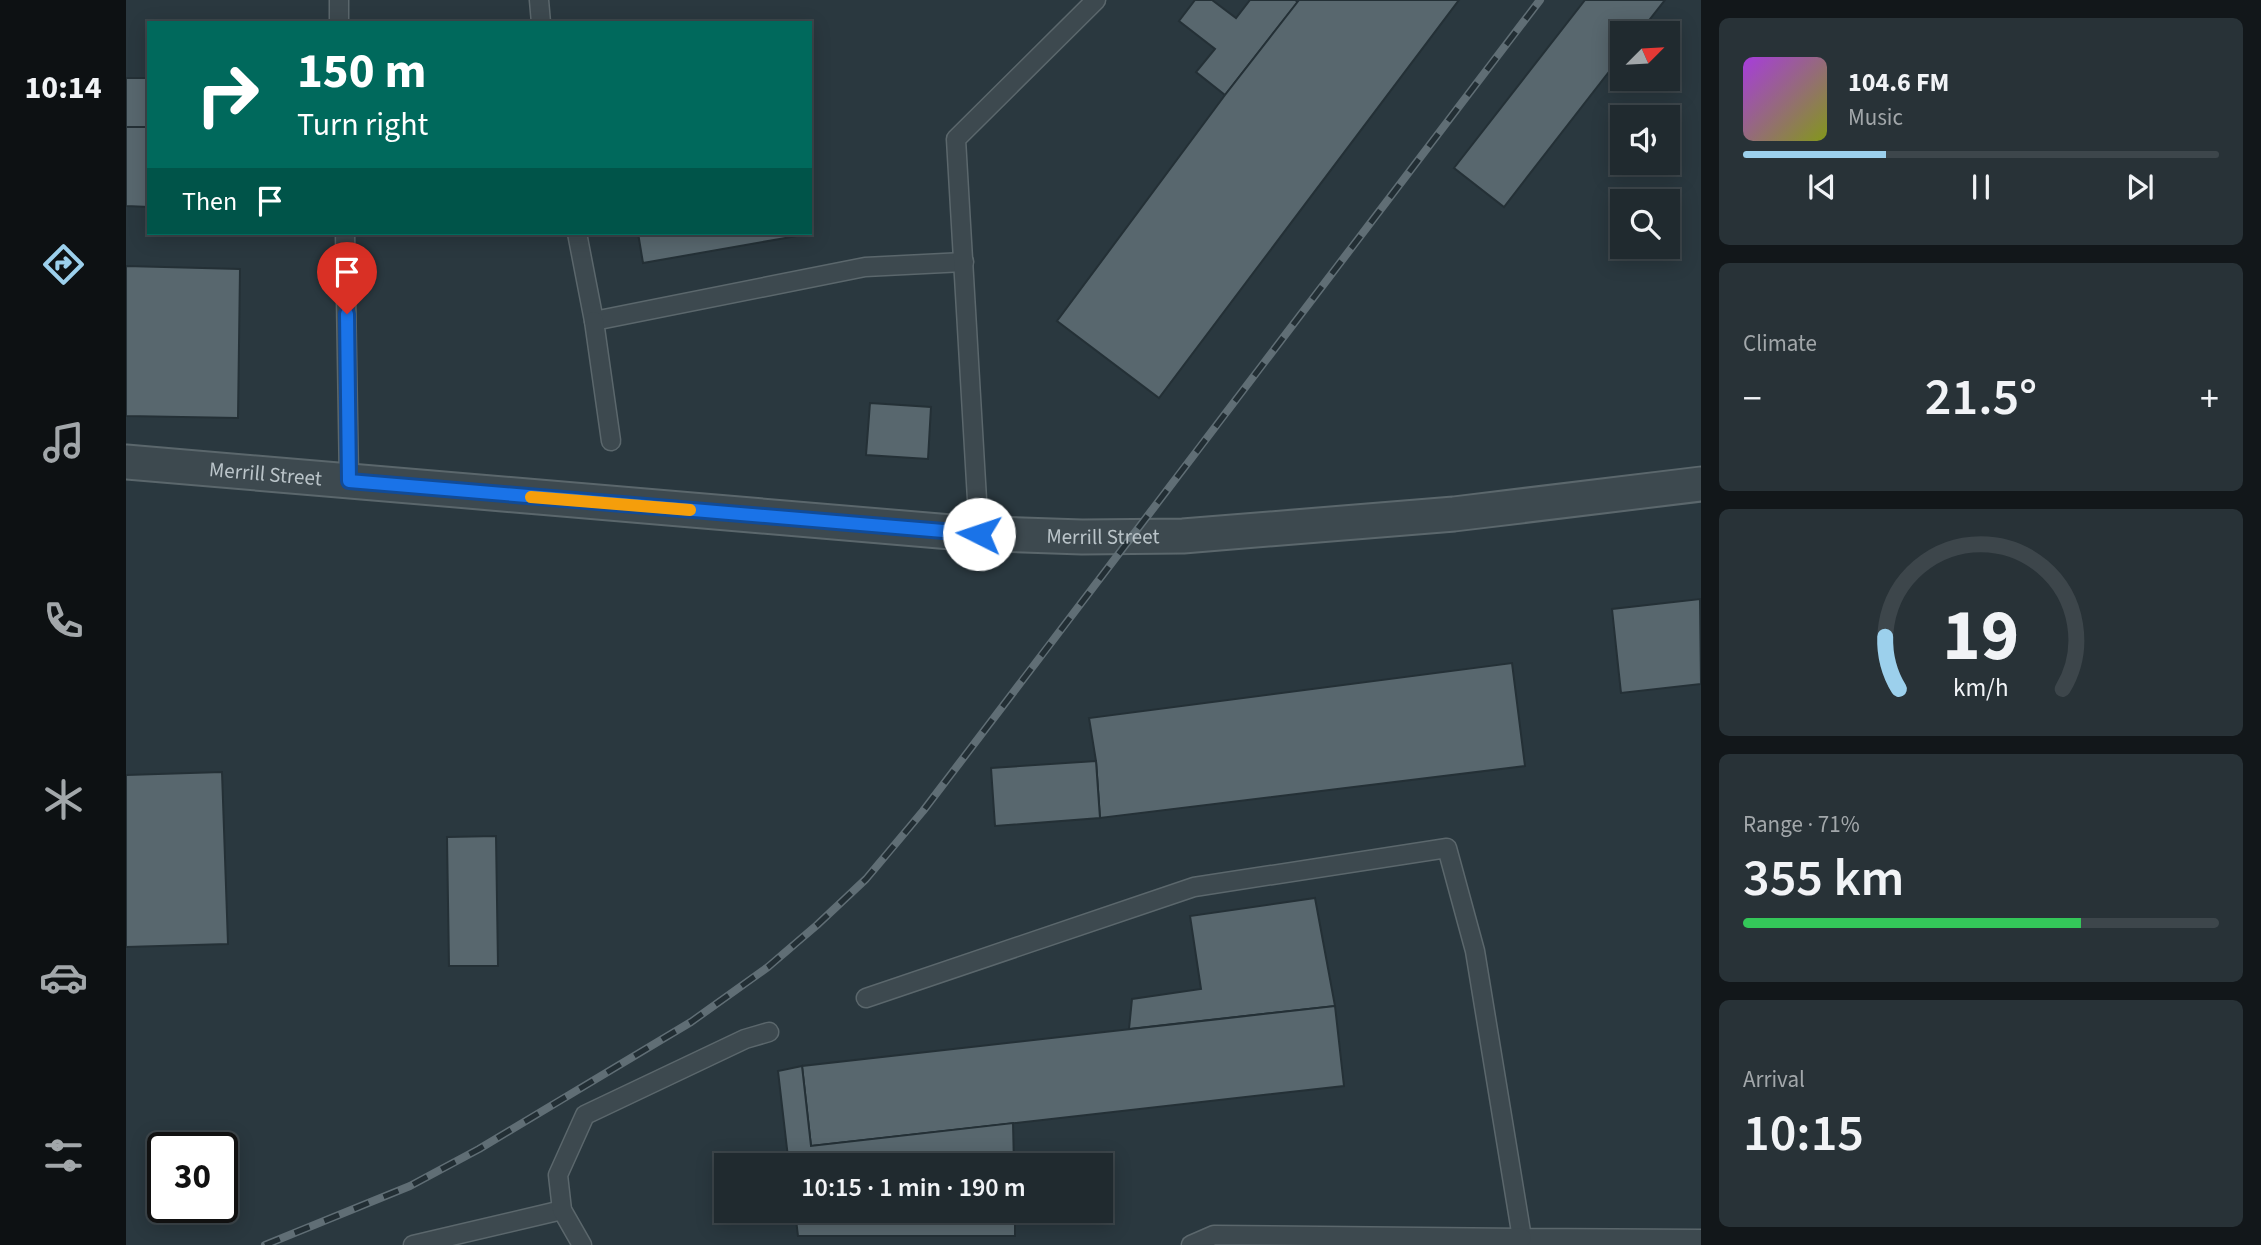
<!DOCTYPE html>
<html lang="en">
<head>
<meta charset="utf-8">
<style>
  :root { --surface:#202a2f; --page:#283237; --text:#f1f3f6; --muted:#a2a7aa; --line:#3d464b; --accent:#9cd0ec }
  body { margin:0; font-family:"Source Sans 3",sans-serif; background:var(--page); color:var(--text); height:100vh; display:flex; flex-direction:column; font-size:26px; white-space:nowrap }
  * { box-sizing:border-box; margin:0 }
  p { font-size:23px; color:var(--muted) }
  .icon { flex:none; width:38px; height:38px; fill:none; stroke:currentColor; stroke-width:2; stroke-linecap:round; stroke-linejoin:round }
  .map { position:relative; flex:1; overflow:hidden }
  .panel { display:flex; flex-direction:column; gap:18px; padding:18px; background:#12171a; width:560px }
  .panel>* { flex:none }
  .top-card { position:absolute; left:21px; top:21px; width:665px; height:214px; border-radius:0px; box-shadow:0 4px 18px #0003,0 0 0 2px var(--line); background:#00695c; color:#fff; overflow:hidden }
  .needle { width:46px; rotate:66deg }
  .controls { position:absolute; left:1484px; top:21px; display:grid; gap:14px }
  .controls a { display:grid; place-items:center; width:70px; height:70px; border-radius:0px; background:var(--surface); box-shadow:0 4px 18px #0003,0 0 0 2px var(--line); font-size:35px }
  .speed { position:absolute; left:21px; top:1132px; display:flex; gap:14px; font-size:35px; font-weight:700; text-align:center }
  .speed>* { display:grid; place-content:center; width:91px; height:91px; border-radius:50%; background:var(--surface); box-shadow:0 4px 18px #0003,0 0 0 2px var(--line); line-height:1 }
  .speed .limit { border:4px solid #111; border-radius:10px; background:#fff; color:#111 }
  .pin { position:absolute; display:grid; place-items:center; width:60px; height:60px; color:#fff; margin:-72px -30px; border-radius:50% 50% 50% 0; rotate:-45deg; box-shadow:0 0 7px #0007 }
  .pin .icon { rotate:45deg }
  .me { position:absolute; width:77px; margin:-38px; rotate:274deg; stroke-linejoin:round; filter:drop-shadow(0 0 5px #0008) }
  .turn { display:flex; align-items:center; gap:24px; height:147px; padding:0 35px; font-size:32px }
  .turn .icon { width:91px; height:91px; stroke-width:2.5 }
  .turn b { display:block; font-size:49px; line-height:60px }
  .then { display:flex; align-items:center; height:66px; padding:0 35px; background:#0003; gap:14px; font-size:26px }
  .big { font-size:52px; font-weight:600; line-height:1.1 }
  .panel .card { flex:1; display:flex; flex-direction:column; justify-content:center; gap:10px; min-width:0; padding:0 24px; border-radius:10px; background:var(--page) }
  .panel .dial { align-items:center; gap:0 }
  .dial svg { height:182px; overflow:visible; fill:none; stroke:var(--line); stroke-width:7; stroke-linecap:round; text-anchor:middle }
  .dial text { fill:var(--text); stroke:none }
  .song { display:flex; align-items:center; gap:21px }
  .cover { width:84px; height:84px; border-radius:10px; background:linear-gradient(135deg,hsl(280 70% 55%),hsl(70 70% 35%)) }
  .played { height:7px; border-radius:4px; background:linear-gradient(90deg,var(--accent) 30%,var(--line) 30%) }
  .keys { display:flex; justify-content:space-around; direction:ltr }
  .heat { display:flex; justify-content:space-between; align-items:center; font-size:38px; direction:ltr }
  .charge { height:10px; border-radius:5px; background:linear-gradient(90deg,#34c759 71%,var(--line) 0) }
  .trip { position:absolute; left:588px; top:1153px; width:399px; height:70px; border-radius:0px; background:var(--surface); box-shadow:0 4px 18px #0003,0 0 0 2px var(--line); font-weight:600; line-height:70px; text-align:center }
  main { display:flex; flex:1; min-height:0 }
  .tab-bar { display:flex; flex-direction:column; width:126px; justify-content:space-around; align-items:center; background:#0d1113; color:var(--muted) }
  .tab-bar .icon { width:49px; height:49px }
  .tab-bar .on { color:var(--accent) }
  .tab-bar b { font-size:32px; color:var(--text) }
  .map>svg:first-child { display:block }
  .building { fill:#58676e; stroke:#243036; stroke-width:2 }
  .lines { fill:none; stroke-linecap:round; stroke-linejoin:round }
  .lane-casing { stroke:#5b676c; stroke-width:21 }
  .street-casing { stroke:#5b676c; stroke-width:37 }
  .lane { stroke:#3d494f; stroke-width:18 }
  .street { stroke:#3d494f; stroke-width:33 }
  .rail-casing { stroke:#606e75; stroke-width:8 }
  .rail { stroke:#222e34; stroke-width:5; stroke-dasharray:16; stroke-linecap:butt }
  .route-casing { stroke:#114b97; stroke-width:18 }
  .route { stroke:#1a73e8; stroke-width:12 }
  .slow { stroke:#f59e0b; stroke-width:12 }
  .labels { text-anchor:middle; dominant-baseline:central; stroke-width:7; stroke-linejoin:round; paint-order:stroke }
  .street-label { font-size:21px; fill:#bac4c9; stroke:#222e34 }
</style>
</head>
<body>
<main>
<nav class="tab-bar">
<b>10:14</b>
<svg class="icon on" aria-label="directions" viewBox="0 0 24 24"><path d="M12 3l9 9-9 9-9-9zM9 14v-3h6M13 9l2 2-2 2"/></svg>
<svg class="icon" aria-label="music" viewBox="0 0 24 24"><path d="M9 18V5l10-2v13"/><circle cx="6" cy="18" r="3"/><circle cx="16" cy="16" r="3"/></svg>
<svg class="icon" aria-label="phone" viewBox="0 0 24 24"><path d="M5 4h4l2 5-3 2q2 4 5 5l2-3 5 2v4C11 20 4 13 5 4z"/></svg>
<svg class="icon" aria-label="climate" viewBox="0 0 24 24"><path d="M12 3v18M4 7l16 10M4 17L20 7"/></svg>
<svg class="icon" aria-label="car" viewBox="0 0 24 24"><path d="M5 17H2v-5l4-1 3-4h7l3 4 3 1v5h-3M9 17h6M6 11h13"/><circle cx="7" cy="17" r="2"/><circle cx="17" cy="17" r="2"/></svg>
<svg class="icon" aria-label="filters" viewBox="0 0 24 24"><path d="M4 7h16M4 17h16"/><circle cx="9" cy="7" r="2"/><circle cx="15" cy="17" r="2"/></svg>
</nav>
<div class="map">
<svg width="1575" height="1245" viewBox="0 0 1575 1245">
  <rect width="100%" height="100%" fill="#2a383f"/>
  <g class="building">
    <path d="M1069,0H1086L1110,18L1124,0H1169L1172,2L1099,95L1070,72L1089,49L1053,21Z"/>
    <path d="M1173,0H1333L1033,398L931,321L1099,95Z"/>
    <path d="M1459,0H1539L1513,33H1496V55L1378,207L1328,168Z"/>
    <rect x="0" y="78" width="23" height="49"/>
    <path d="M0,127H23V207L0,206Z"/>
    <path d="M512,233H671V236L517,263Z"/>
    <path d="M0,266L114,269L112,418L0,416Z"/>
    <path d="M744,403L805,407L802,459L740,455Z"/>
    <path d="M1574,599L1575,684L1495,693L1486,609Z"/>
    <path d="M1386,663L1399,766L974,818L970,761L963,718Z"/>
    <path d="M970,761L974,818L869,826L865,768Z"/>
    <path d="M96,772L102,944L0,947V775Z"/>
    <path d="M370,836L372,966H323L321,837Z"/>
    <path d="M1189,898L1209,1006L1003,1029L1006,999L1075,989L1064,916Z"/>
    <path d="M1209,1006L1218,1086L685,1146L676,1066Z"/>
    <path d="M676,1066L685,1146L887,1123L888,1166H663L652,1071Z"/>
    <path d="M669,1211H889V1236H672Z"/>
  </g>
  <g class="lines">
    <defs>
      <g id="lane">
        <path d="M213,0V23"/>
        <path d="M413,0L415,23"/>
        <path d="M219,233L223,481"/>
        <path d="M451,233L468,321L739,267L838,262"/>
        <path d="M468,321L485,441"/>
        <path d="M853,534L830,139L970,0"/>
        <path d="M740,998L1068,887L1321,848L1349,951L1396,1238L1575,1239"/>
        <path d="M287,1245L436,1210"/>
        <path d="M456,1245L436,1210L432,1175L459,1115L619,1039L643,1032"/>
        <path d="M1065,1245L1088,1235L1396,1238"/>
      </g>
      <g id="street">
        <path id="s1" d="M0,462L837,533L956,537L1057,536L1328,514L1575,484"/>
      </g>
    </defs>
    <use href="#lane" class="lane-casing"/>
    <use href="#street" class="street-casing"/>
    <use href="#lane" class="lane"/>
    <use href="#street" class="street"/>
    <defs>
      <path id="rail" d="M139,1245L284,1186L353,1149L565,1022L642,967L691,925L740,879L797,811L1414,0"/>
    </defs>
    <use href="#rail" class="rail-casing"/>
    <use href="#rail" class="rail"/>
  </g>
  <g class="lines">
    <defs>
      <path id="route" d="M221,314L223,481L853,534"/>
    </defs>
    <use href="#route" class="route-casing"/>
    <use href="#route" class="route"/>
    <path class="slow" d="M405,497L564,510"/>
  </g>
  <g class="labels">
    <g class="street-label">
      <text stroke="none"><textPath href="#s1" startOffset="140">Merrill Street</textPath></text>
      <text stroke="none"><textPath href="#s1" startOffset="980">Merrill Street</textPath></text>
    </g>
  </g>
</svg>
<div class="controls">
<a><svg class="needle" viewBox="-14 -14 28 28"><path d="M0-13l5 13h-10z" fill="#e53935"/><path d="M0 13l5-13h-10z" fill="#a2a7aa"/></svg></a>
<a><svg class="icon" aria-label="sound" viewBox="0 0 24 24"><path d="M4 9h4l5-4v14l-5-4H4zM17 9q2 3 0 6"/></svg></a>
<a><svg class="icon" aria-label="search" viewBox="0 0 24 24"><circle cx="10" cy="10" r="6"/><path d="M15 15l6 6"/></svg></a>
</div>
<div class="speed"><div class="limit">30</div></div>
<div class="pin" style="left:221px;top:314px;background:#d93025"><svg class="icon" aria-label="arrive" viewBox="0 0 24 24"><path d="M6 21V4h12l-3 4 3 4H6"/></svg></div>
<svg class="me" style="left:853px;top:534px" viewBox="-20 -20 40 40"><circle r="19" fill="#fff"/><path d="M0-13L10 11 0 6-10 11z" fill="#1a73e8"/></svg>
<div class="trip">10:15 · 1 min · 190 m</div>
<div class="top-card">
<div class="turn"><svg class="icon" aria-label="right" viewBox="0 0 24 24"><path d="M7 20v-9h11M14 6l5 5-5 5"/></svg><div><b>150 m</b>Turn right</div></div>
<div class="then">Then<svg class="icon" aria-label="arrive" viewBox="0 0 24 24"><path d="M6 21V4h12l-3 4 3 4H6"/></svg></div>
</div>
</div>
<section class="panel">
<div class="card">
<div class="song"><i class="cover"></i><div><b>104.6 FM</b><p>Music</p></div></div>
<div class="played"></div>
<div class="keys"><svg class="icon" aria-label="previous" viewBox="0 0 24 24"><path d="M18 5L8 12l10 7zM5 5v14"/></svg><svg class="icon" aria-label="pause" viewBox="0 0 24 24"><path d="M8 5v14M16 5v14"/></svg><svg class="icon" aria-label="next" viewBox="0 0 24 24"><path d="M6 5l10 7-10 7zM19 5v14"/></svg></div>
</div>
<div class="card"><p>Climate</p>
<div class="heat"><a>−</a><b class="big">21.5°</b><a>+</a></div>
</div>
<div class="card dial"><svg viewBox="0 0 100 80">
<path d="M14 69A42 42 0 1 1 86 69"/>
<path d="M14 69A42 42 0 0 1 8 46" stroke="#9cd0ec"/>
<text x="50" y="56" font-size="32" font-weight="700">19</text>
<text x="50" y="72" font-size="11">km/h</text>
</svg></div>
<div class="card"><p>Range · 71%</p><b class="big">355 km</b><div class="charge"></div></div>
<div class="card"><p>Arrival</p><b class="big">10:15</b></div>
</section>
</main>
</body>
</html>
